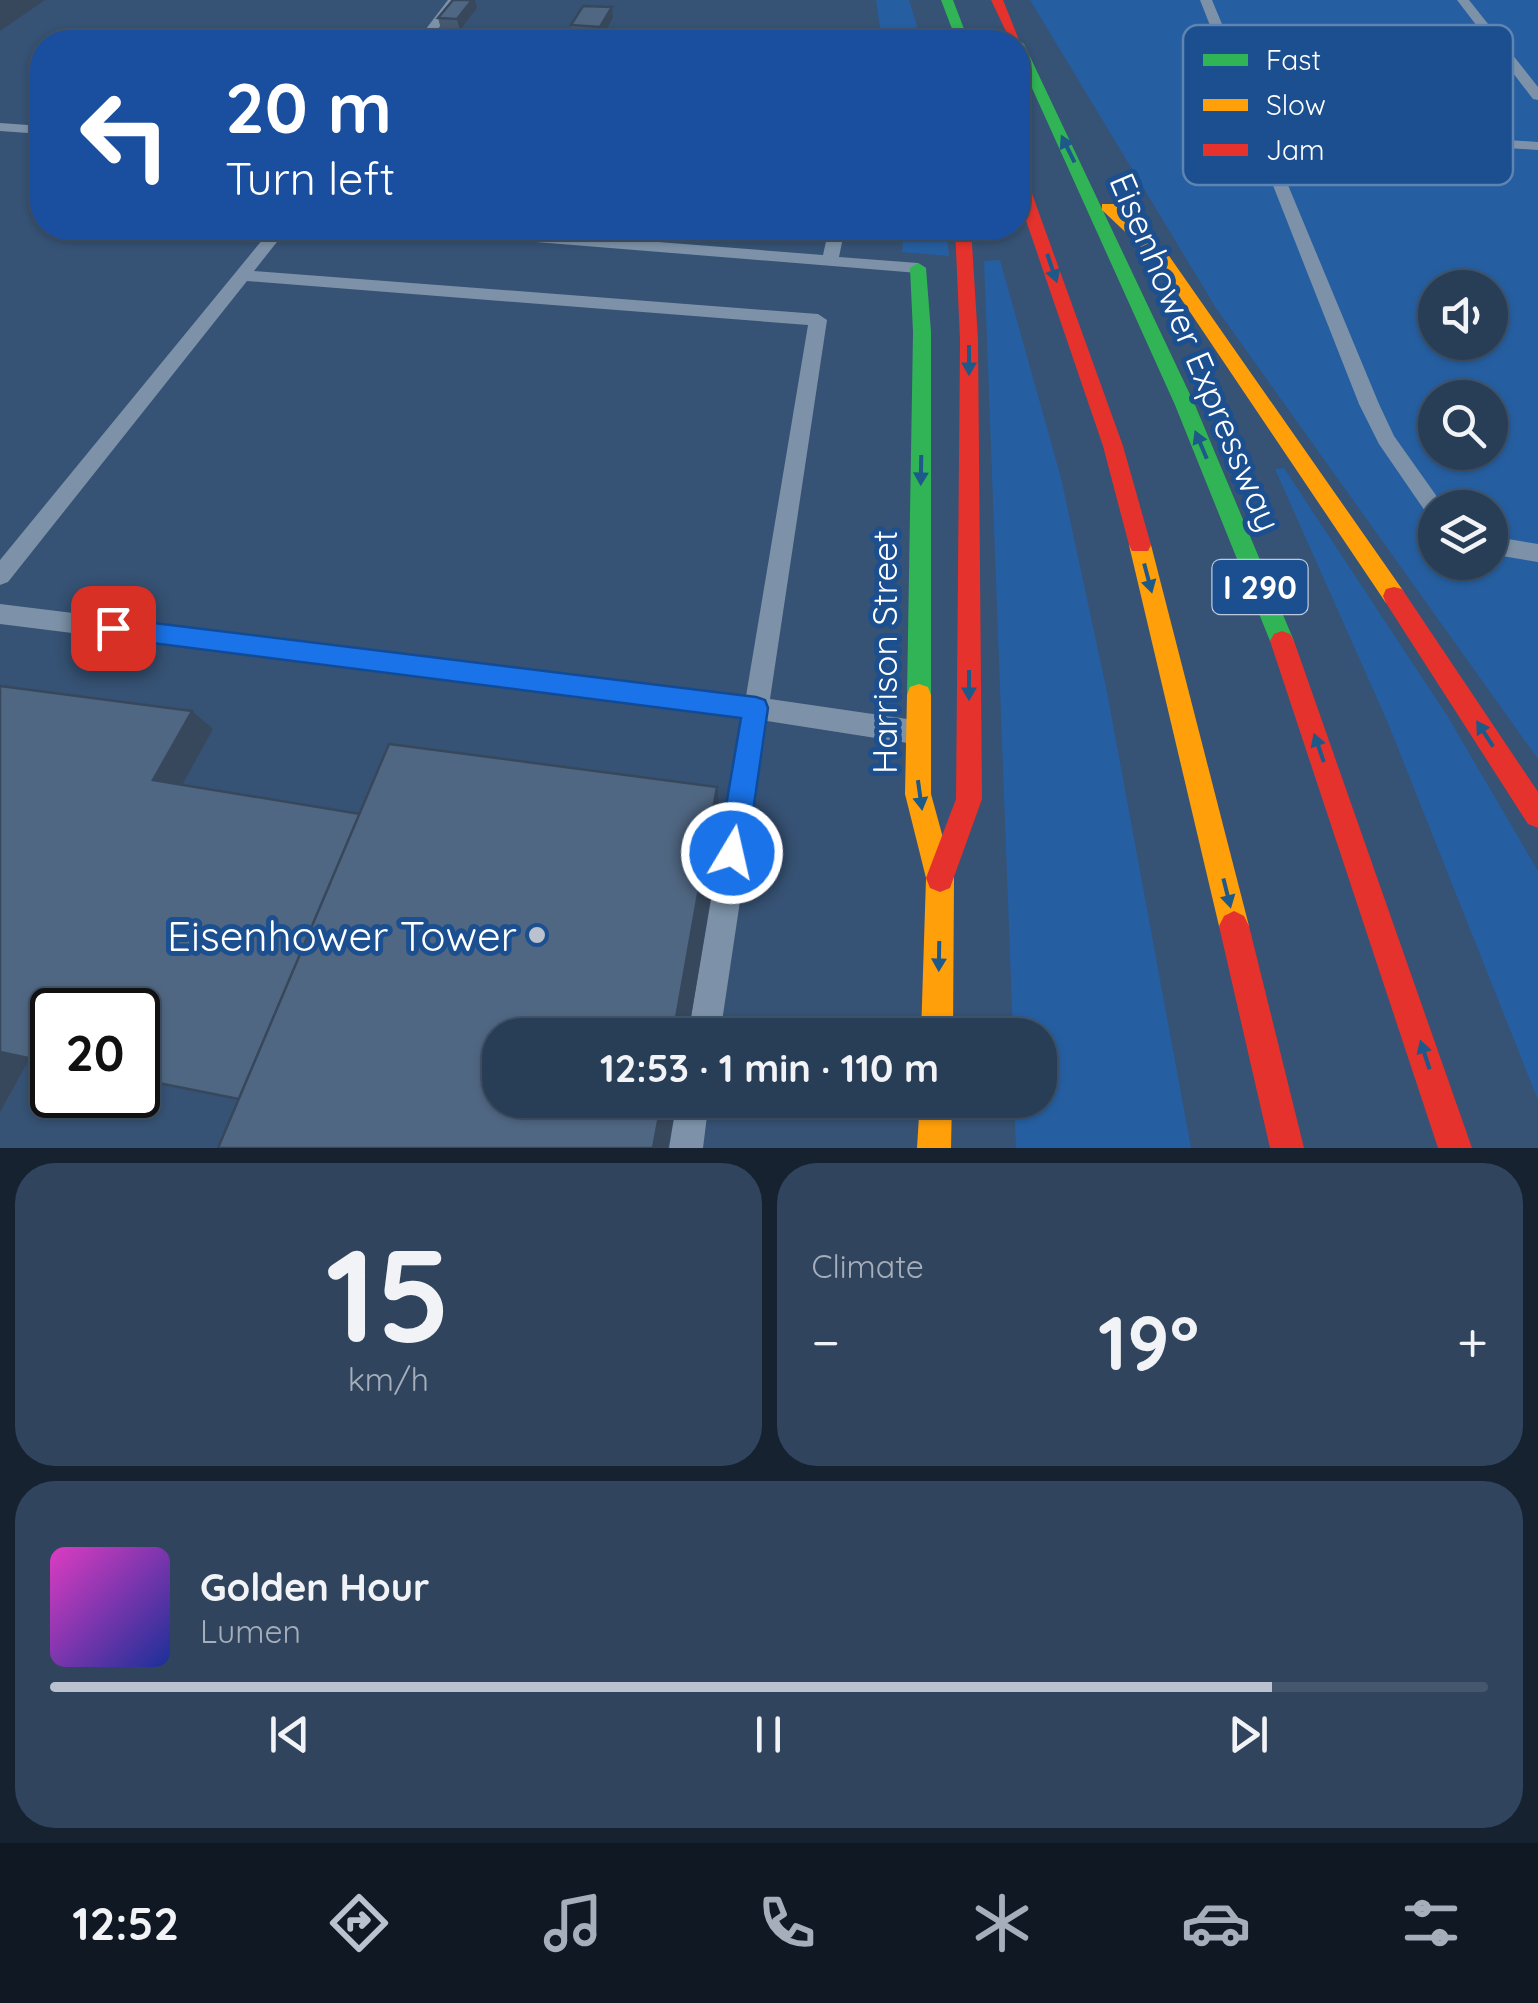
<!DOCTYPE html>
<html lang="en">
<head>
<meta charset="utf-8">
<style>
  :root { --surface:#283e57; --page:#30455d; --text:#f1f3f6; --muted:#a5aeba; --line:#44576d; --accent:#b9c2ce }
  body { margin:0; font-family:Quicksand,sans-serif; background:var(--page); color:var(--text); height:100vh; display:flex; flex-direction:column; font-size:38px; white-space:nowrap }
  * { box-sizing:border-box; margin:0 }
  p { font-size:32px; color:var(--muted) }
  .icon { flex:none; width:55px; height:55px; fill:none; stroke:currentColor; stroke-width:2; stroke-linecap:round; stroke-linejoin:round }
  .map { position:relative; height:1148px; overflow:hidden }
  .panel { display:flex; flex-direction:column; gap:15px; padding:15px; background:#162230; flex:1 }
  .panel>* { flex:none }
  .hud { position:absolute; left:30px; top:30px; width:1000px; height:210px; border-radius:40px; box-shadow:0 2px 8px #0004,0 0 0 2px var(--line); background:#1a4fa0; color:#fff; overflow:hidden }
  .buttons { position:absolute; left:1418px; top:270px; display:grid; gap:20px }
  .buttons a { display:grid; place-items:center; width:90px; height:90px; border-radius:50%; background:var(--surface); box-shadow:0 2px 8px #0004,0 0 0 2px var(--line); font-size:50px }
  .speed { position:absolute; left:30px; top:988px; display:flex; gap:20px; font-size:50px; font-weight:700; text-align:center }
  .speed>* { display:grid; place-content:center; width:130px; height:130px; border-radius:50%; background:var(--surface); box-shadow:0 2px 8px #0004,0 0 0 2px var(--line); line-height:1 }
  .speed .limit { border:5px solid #111; border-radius:15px; background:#fff; color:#111 }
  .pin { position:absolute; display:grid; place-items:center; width:85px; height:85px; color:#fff; margin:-42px; border-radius:20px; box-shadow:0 5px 15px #0006 }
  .me { position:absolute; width:110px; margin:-55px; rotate:9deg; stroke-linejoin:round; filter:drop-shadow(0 0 8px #0008) }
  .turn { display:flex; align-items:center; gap:35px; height:210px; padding:0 30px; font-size:45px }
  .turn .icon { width:130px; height:130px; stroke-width:2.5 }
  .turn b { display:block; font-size:70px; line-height:85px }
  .big { font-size:75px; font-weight:700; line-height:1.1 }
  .panel .widget { flex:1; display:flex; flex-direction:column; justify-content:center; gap:15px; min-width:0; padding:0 35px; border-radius:40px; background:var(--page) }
  .panel .dial { align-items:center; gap:0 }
  .dial b { font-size:130px; line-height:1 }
  .song { display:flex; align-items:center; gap:30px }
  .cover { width:120px; height:120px; border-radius:15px; background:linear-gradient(135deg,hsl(310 70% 55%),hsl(230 70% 35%)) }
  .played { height:10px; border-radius:5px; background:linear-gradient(90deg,var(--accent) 85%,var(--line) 85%) }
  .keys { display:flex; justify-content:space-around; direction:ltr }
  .heat { display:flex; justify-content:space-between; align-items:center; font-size:55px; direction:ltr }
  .panel .tiles { flex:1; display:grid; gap:15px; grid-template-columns:1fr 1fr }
  .widget:last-child { grid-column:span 2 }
  .trip { position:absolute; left:482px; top:1018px; width:575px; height:100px; border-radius:40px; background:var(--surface); box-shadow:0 2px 8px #0004,0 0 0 2px var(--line); font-weight:700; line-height:100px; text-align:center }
  .dock { display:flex; height:160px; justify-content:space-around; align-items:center; background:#101923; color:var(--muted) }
  .dock .icon { width:70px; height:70px }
  .dock .active { color:var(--accent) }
  .dock b { font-size:45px; color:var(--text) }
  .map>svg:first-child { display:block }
  .green { fill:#265fa1; fill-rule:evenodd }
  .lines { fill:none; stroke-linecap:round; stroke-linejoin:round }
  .lane { fill:#7d92a8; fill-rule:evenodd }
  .fast { fill:#30b455; fill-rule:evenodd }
  .slow { fill:#ff9f0a; fill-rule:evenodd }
  .jam { fill:#e5322d; fill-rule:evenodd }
  .wall { fill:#455971 }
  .shaded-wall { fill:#38485c }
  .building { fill:#506783; stroke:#38485c; stroke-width:2.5 }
  .oneway { fill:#1d5989 }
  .route { fill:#1a73e8; stroke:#114b97; stroke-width:2.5 }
  .poi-dot { fill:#b9c2ce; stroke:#1b4f8f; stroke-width:4 }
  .labels { text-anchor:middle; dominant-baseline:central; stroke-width:10; stroke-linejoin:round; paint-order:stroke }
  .shield { fill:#1b4f8f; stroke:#bbcadd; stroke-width:2.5 }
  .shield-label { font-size:32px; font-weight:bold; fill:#fff }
  .street-label { font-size:35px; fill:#fff; stroke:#1b4f8f }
  .near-poi-label { font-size:42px; fill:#fff; stroke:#1b4f8f; text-anchor:end }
  .key { fill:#1b4f8f; stroke:#5f84b1; stroke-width:2.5 }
  .key-label { font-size:28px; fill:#fff }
</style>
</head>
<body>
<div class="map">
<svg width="1538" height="1148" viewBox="0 0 1538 1148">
  <rect width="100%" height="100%" fill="#365274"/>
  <g class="green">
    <path d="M876,0H909L922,42H882Z"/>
    <path d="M1030,0H1538V759L1216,308ZM1435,288H1490V342H1435ZM1435,398H1490V452H1435ZM1435,508H1490V562H1435Z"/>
    <path d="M904,228H946L949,256L902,252Z"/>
    <path d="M1000,260L1061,478L1107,692L1191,1148H1016L1014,1100H1040V1035H1013L984,261Z"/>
    <path d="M1284,468L1448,717L1538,871V1100L1388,723L1275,469Z"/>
  </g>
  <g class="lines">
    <g class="lane">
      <path d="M448,0H460L428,42H416Z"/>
      <path d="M1200,0H1212L1263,123L1538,142V150L1266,132L1379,404L1394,436L1445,508H1435V516L1427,514L1379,444L1359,404Z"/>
      <path d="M1457,0H1469L1538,87V100L1533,99Z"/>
      <path d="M0,123L42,126V134L0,131Z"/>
      <path d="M272,228H288L254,271L818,314L827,320L770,699L914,720L923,724L927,732L923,740L914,744L767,721L720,1035H688L742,717L0,624V604L746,696L808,325L247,281L8,582L0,585V560Z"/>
      <path d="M418,228H479L823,255L829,228H845L839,257L918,263L926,268L918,273L426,233Z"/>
      <path d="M1490,536L1538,544V562L1490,554Z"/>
      <path d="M677,1100H709L703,1148H669Z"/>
    </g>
    <g class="fast">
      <path d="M941,0H953L969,42H957Z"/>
      <path d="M1018,40L1024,44L1195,405L1294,641L1290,648L1282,651L1274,648L1270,641L1175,405L1018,57V42H1013Z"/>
      <path d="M918,263L926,268L931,332V695L928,703L919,706L910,703L907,695L913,332L910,268Z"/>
    </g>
    <g class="slow">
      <path d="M1102,204H1114L1167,253L1402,589L1405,596L1402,603H1386L1155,260L1102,210Z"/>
      <path d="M1140,536L1148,539L1151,545L1249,926L1244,936L1234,941L1224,936L1219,926L1129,545L1132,539Z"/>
      <path d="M919,684L928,687L931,695V794L954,878L953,1035H921L926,878L905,794L907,695L910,687Z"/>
      <path d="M920,1100H952L951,1148H917Z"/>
    </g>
    <g class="jam">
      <path d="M991,0H1003L1021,45L1011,42Z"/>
      <path d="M1018,172L1026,177L1123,446L1151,545L1148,551H1132L1129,545L1103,446L1018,197Z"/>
      <path d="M955,228H971L978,340L982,799L950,888L940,892L930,888L926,878L956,799L960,340Z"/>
      <path d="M1394,587L1402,589L1538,792V828L1528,824L1386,603L1383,596L1386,589Z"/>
      <path d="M1282,631L1290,634L1294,641L1472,1148H1438L1270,641L1274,634Z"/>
      <path d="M1234,911L1244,916L1249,926L1304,1148H1270L1219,926L1224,916Z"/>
    </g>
  </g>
  <g class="wall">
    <path d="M453,0H475L477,8L460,30L441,29L438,18Z"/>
    <path d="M613,18L602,38L573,36L571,25Z"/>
  </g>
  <g class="shaded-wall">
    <path d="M0,0H45L0,31Z"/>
    <path d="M472,0H475L477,8L460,30L457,19Z"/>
    <path d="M612,7L613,18L602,38L600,27Z"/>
    <path d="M192,711L213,729L176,796L153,780Z"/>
    <path d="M717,787L722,829L688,1035H673Z"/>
    <path d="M0,1052L30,1058L0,1112Z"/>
    <path d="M662,1100H677L668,1148H653Z"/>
  </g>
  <g class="building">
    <path d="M453,0H472L457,19L438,18Z"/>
    <path d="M583,6L612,7L600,27L571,25Z"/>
    <path d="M0,686L192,711L153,780L360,814L239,1099L138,1079V1010H52V1063L0,1052Z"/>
    <path d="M389,744L717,787L673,1035H500V1100H662L653,1148H218Z"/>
  </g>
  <defs><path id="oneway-solid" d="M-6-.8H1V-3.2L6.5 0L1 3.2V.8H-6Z" transform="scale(2.5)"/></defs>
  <g class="oneway">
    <use href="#oneway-solid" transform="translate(1068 149) rotate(-116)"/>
    <use href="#oneway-solid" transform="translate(1052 268) rotate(71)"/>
    <use href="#oneway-solid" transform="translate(969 360) rotate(90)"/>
    <use href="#oneway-solid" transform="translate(1201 445) rotate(-113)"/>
    <use href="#oneway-solid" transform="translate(921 470) rotate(91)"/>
    <use href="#oneway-solid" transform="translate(1148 578) rotate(75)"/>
    <use href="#oneway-solid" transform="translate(969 685) rotate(90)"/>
    <use href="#oneway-solid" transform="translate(1485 734) rotate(-123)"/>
    <use href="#oneway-solid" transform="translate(1319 748) rotate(-109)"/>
    <use href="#oneway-solid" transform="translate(920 795) rotate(82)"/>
    <use href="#oneway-solid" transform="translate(1227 893) rotate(76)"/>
    <use href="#oneway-solid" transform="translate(939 956) rotate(91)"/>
    <use href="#oneway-solid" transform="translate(1425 1055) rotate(-108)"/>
  </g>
  <path class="route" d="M113,618L756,697L765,700L768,708L747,853L742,863L732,867L723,863L718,853L741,718L113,638L105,635L101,628L105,621Z"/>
  <circle class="poi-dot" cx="537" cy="935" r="10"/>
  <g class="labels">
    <rect class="shield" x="1212.5" y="560" width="95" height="54" rx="8"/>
    <g class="shield-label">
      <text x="1260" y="587">I 290</text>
    </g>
    <g class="street-label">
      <text transform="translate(1196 352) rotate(67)">Eisenhower Expressway</text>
      <text transform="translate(884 652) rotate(-90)">Harrison Street</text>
    </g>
    <g class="near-poi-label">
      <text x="517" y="935">Eisenhower Tower</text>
    </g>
  </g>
  <rect x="1183" y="25" width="330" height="160" rx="15" class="key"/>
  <rect x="1203" y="54" width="45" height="12" fill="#30b455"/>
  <rect x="1203" y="99" width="45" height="12" fill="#ff9f0a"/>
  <rect x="1203" y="144" width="45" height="12" fill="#e5322d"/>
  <g class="key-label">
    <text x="1266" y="70">Fast</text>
    <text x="1266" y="115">Slow</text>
    <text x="1266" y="160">Jam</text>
  </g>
</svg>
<div class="buttons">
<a><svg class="icon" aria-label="sound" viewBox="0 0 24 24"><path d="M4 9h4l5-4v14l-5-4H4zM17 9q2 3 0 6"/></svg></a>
<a><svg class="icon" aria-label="search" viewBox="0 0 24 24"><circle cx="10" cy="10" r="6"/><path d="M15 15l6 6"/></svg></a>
<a><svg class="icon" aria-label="layers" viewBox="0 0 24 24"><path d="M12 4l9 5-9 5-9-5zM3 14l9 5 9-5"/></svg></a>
</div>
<div class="speed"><div class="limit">20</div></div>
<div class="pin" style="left:113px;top:628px;background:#d93025"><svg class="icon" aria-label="arrive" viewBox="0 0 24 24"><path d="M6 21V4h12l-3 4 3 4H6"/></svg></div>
<svg class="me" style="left:732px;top:853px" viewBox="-20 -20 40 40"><circle r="17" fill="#1a73e8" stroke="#fff" stroke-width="3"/><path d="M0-11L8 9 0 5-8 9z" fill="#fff"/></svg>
<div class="trip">12:53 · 1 min · 110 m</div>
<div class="hud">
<div class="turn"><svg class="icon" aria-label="left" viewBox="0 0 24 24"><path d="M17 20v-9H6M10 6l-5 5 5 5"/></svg><div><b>20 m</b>Turn left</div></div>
</div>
</div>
<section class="panel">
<div class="tiles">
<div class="widget dial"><b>15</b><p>km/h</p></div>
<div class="widget"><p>Climate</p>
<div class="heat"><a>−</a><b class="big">19°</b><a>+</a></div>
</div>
<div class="widget">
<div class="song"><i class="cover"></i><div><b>Golden Hour</b><p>Lumen</p></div></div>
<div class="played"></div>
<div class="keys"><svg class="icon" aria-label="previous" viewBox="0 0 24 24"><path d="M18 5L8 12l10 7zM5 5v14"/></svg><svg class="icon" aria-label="pause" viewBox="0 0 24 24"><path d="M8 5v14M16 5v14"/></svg><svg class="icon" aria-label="next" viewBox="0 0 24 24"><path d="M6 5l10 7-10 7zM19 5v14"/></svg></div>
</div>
</div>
</section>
<nav class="dock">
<b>12:52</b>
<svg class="icon active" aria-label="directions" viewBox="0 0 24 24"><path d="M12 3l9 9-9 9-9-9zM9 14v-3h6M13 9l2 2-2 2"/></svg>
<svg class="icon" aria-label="music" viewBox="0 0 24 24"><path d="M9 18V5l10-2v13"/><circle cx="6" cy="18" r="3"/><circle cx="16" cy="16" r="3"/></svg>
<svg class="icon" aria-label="phone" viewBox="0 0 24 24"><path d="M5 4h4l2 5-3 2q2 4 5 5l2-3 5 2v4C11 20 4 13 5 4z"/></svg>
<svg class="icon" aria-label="climate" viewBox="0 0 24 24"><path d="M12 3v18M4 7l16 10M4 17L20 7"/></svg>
<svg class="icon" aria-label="car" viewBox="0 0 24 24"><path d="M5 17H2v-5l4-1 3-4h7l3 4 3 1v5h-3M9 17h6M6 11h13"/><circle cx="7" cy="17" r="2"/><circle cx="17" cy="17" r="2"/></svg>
<svg class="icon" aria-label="filters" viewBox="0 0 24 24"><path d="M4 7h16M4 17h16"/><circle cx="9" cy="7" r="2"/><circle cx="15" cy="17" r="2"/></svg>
</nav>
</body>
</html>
